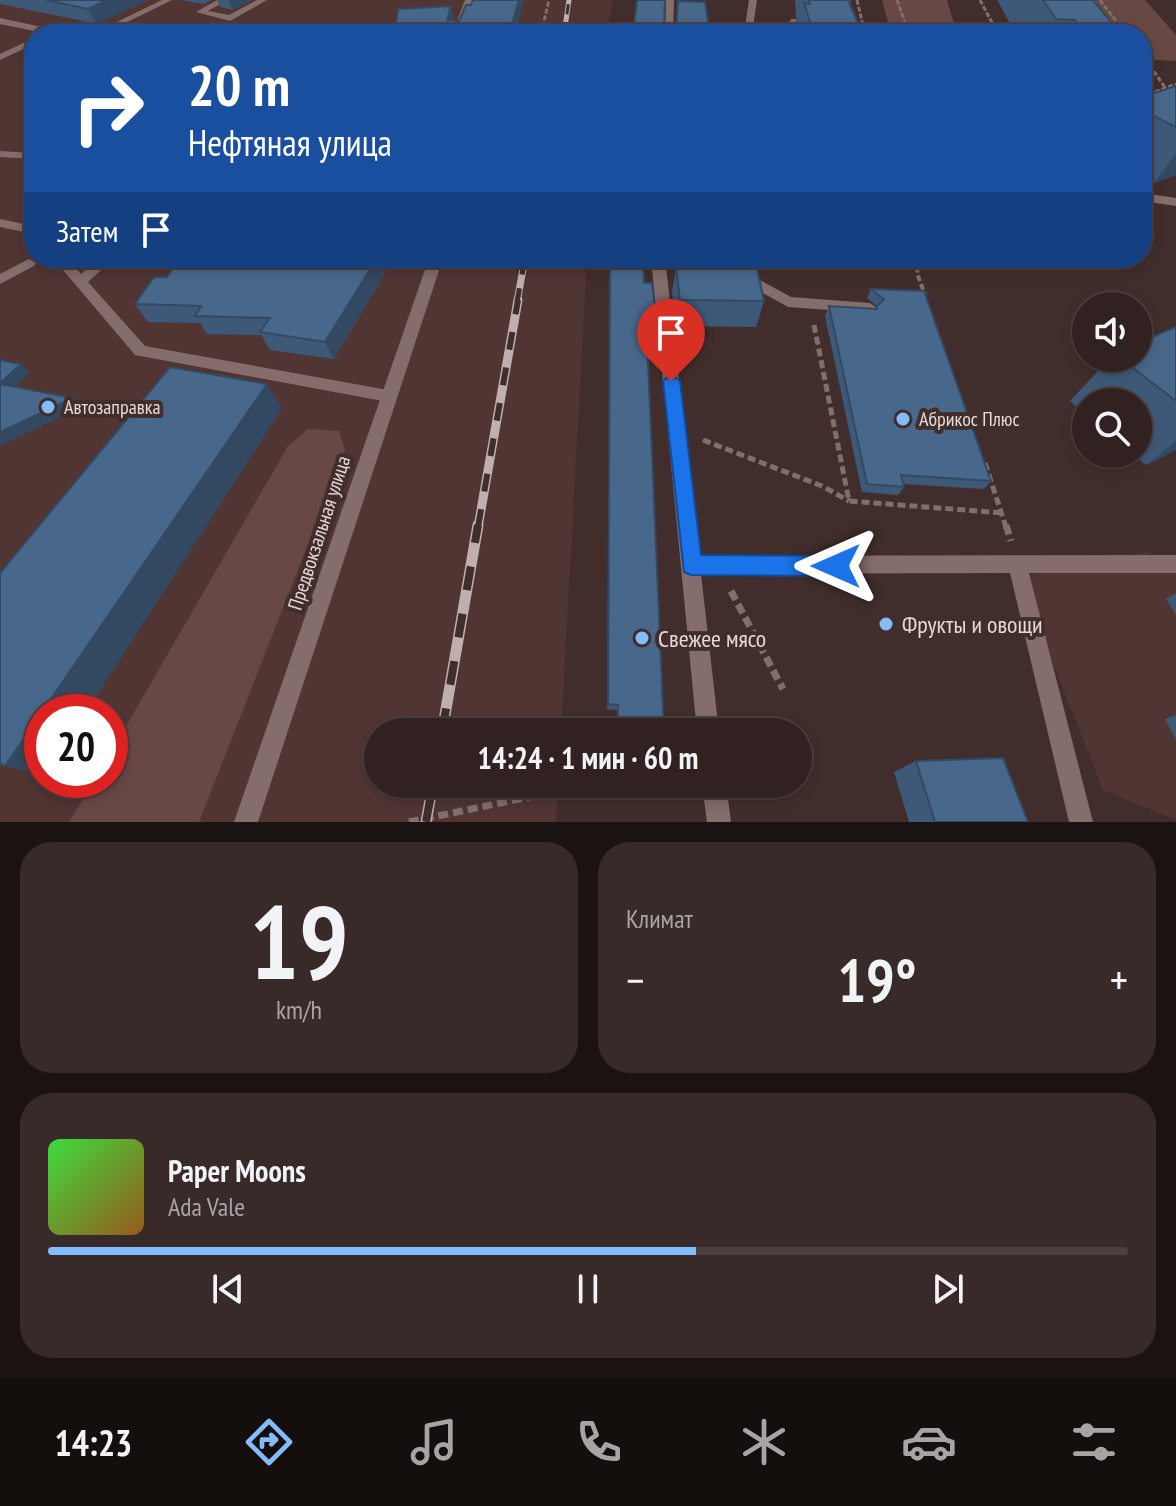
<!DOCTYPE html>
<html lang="ru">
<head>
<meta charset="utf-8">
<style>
  :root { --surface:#312221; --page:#392a2a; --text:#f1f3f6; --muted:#a8a4a5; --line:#4c3f3f; --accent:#82bcfa }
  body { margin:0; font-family:"PT Sans Narrow",sans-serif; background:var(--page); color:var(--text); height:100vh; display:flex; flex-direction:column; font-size:30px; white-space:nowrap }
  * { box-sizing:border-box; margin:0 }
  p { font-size:26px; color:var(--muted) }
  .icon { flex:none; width:44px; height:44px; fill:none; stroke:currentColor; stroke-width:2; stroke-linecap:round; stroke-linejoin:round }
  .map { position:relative; height:822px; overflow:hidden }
  .details { display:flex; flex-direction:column; gap:20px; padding:20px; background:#1b1312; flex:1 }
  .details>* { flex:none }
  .guide { position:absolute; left:24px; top:24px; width:1128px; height:244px; border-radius:32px; box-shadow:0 4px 12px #0003,0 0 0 2px var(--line); background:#1a4fa0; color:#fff; overflow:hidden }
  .tools { position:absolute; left:1072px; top:292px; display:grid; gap:16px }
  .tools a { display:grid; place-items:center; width:80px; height:80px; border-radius:50%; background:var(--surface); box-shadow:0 4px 12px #0003,0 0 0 2px var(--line); font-size:40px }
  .speed { position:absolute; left:24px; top:694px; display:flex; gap:16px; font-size:40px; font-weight:700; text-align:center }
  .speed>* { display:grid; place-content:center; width:104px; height:104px; border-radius:50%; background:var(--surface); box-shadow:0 4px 12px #0003,0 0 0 2px var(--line); line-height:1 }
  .speed .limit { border:12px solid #d22; background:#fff; color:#111 }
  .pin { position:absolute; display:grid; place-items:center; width:68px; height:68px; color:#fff; margin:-82px -34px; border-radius:50% 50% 50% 0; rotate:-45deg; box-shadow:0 0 8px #0007 }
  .pin .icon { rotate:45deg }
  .me { position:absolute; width:88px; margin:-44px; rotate:270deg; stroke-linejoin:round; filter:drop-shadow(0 0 6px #0008) }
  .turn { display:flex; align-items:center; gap:28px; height:168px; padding:0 32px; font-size:36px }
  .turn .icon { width:104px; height:104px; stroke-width:2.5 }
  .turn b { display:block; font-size:56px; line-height:68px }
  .then { display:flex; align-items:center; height:76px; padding:0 32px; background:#0003; gap:16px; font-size:30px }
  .big { font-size:60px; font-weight:700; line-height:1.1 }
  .details .card { flex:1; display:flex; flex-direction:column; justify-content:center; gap:12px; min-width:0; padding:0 28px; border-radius:32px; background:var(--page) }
  .details .dial { align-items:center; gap:0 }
  .dial b { font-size:104px; line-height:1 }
  .song { display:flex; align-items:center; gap:24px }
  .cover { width:96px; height:96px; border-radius:12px; background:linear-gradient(135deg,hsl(120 70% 55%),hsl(30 70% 35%)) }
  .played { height:8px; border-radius:4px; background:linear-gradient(90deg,var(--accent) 60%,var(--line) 60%) }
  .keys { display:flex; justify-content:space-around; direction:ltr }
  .heat { display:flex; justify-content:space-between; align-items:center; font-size:44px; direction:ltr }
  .details .tiles { flex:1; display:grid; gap:20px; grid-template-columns:1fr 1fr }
  .card:last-child { grid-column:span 2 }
  .trip { position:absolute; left:364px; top:718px; width:448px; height:80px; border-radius:40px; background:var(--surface); box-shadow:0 4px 12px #0003,0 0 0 2px var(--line); font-weight:700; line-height:80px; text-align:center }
  .menu { display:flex; height:128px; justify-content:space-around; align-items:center; background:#140e0d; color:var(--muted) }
  .menu .icon { width:56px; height:56px }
  .menu .on { color:var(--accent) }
  .menu b { font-size:36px; color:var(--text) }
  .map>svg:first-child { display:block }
  .built { fill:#503533; fill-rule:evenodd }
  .green { fill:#684845 }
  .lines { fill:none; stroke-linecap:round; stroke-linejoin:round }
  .path-far3 { stroke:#806f6d; stroke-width:3; stroke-dasharray:5 2; stroke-linecap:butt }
  .path-far2 { stroke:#806f6d; stroke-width:4; stroke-dasharray:6 3; stroke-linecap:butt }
  .path-far1 { stroke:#806f6d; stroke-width:5; stroke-dasharray:8 4; stroke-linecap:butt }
  .path { stroke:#806f6d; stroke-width:7; stroke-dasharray:10 5; stroke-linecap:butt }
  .service { fill:#846d6b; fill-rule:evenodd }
  .minor { fill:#846d6b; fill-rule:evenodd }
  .rail-far3-casing { stroke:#bfb0af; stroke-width:5 }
  .rail-far2-casing { stroke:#bfb0af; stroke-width:7 }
  .rail-far1-casing { stroke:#bfb0af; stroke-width:9 }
  .rail-casing { stroke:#bfb0af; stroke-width:11 }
  .rail-far3 { stroke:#412e2c; stroke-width:3; stroke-dasharray:10; stroke-linecap:butt }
  .rail-far2 { stroke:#412e2c; stroke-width:5; stroke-dasharray:14; stroke-linecap:butt }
  .rail-far1 { stroke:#412e2c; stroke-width:6; stroke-dasharray:18; stroke-linecap:butt }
  .rail { stroke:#412e2c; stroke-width:8; stroke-dasharray:24; stroke-linecap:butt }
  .wall { fill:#3e5978 }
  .shaded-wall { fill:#324961 }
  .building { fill:#48688b; stroke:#324961; stroke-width:2 }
  .route { fill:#1a73e8; stroke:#114b97; stroke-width:2 }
  .poi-dot { fill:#82bcfa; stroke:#412e2c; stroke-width:3 }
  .labels { text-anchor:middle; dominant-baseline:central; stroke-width:8; stroke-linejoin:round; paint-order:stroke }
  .poi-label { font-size:20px; fill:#e6d9d8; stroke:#412e2c; text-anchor:start }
  .street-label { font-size:20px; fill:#e6d9d8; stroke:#412e2c }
  .near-poi-label { font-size:24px; fill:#e6d9d8; stroke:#412e2c; text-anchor:start }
</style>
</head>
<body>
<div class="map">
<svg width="1176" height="822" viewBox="0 0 1176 822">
  <rect width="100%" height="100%" fill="#412e2c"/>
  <g class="built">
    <path d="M148,0H613L607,34H34V258H587L561,732H378V784H558L556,822H0V4L97,24ZM42,712H110V780H42Z"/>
    <path d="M1147,552L1176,568V820L1103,790L1019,577Z"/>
  </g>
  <g class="green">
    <path d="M882,0H947L956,30L889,25Z"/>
    <path d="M1087,0H1145L1176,35V61L1142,59V34H1113Z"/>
    <path d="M308,429L339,431L345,450L199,822H69L95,780H110V754L288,446Z"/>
  </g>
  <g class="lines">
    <g class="path-far3">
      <path d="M857,0L865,34"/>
      <path d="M897,0L909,34"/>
      <path d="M980,0L998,34"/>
      <path d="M1100,0L1126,34"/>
      <path d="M770,25L800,26"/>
      <path d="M791,26L790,20L797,21"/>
      <path d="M541,34L549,0"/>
      <path d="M1142,54L1166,89"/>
      <path d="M1142,97L1176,84"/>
    </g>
    <g class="path-far2">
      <path d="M770,258H808"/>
      <path d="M920,258L917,273L925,295"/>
      <path d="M686,270L700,261L726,258"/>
    </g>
    <g class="path-far1">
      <path d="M814,325L849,501L1003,513"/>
      <path d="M703,440L822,486L849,501"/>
      <path d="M985,463L1006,527"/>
    </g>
    <g class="path">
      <path d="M1006,525L1011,541"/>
      <path d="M731,591L783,689"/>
      <path d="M621,784L685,788"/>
      <path d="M409,822L591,784"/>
    </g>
    <g class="service">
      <path d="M162,0H172L103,34H92Z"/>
      <path d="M217,0H227L208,11L229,15L257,0H267L230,21L196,12Z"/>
      <path d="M465,0H473L460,34H452Z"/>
      <path d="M666,0H674L673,34H665Z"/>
      <path d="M0,18L61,31L65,34H49L0,24Z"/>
      <path d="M34,38V44L0,60V54Z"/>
      <path d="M0,151L34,153V159L0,157Z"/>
      <path d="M1142,193L1176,198V206L1142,201Z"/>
      <path d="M0,219L34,226V234L0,227Z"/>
      <path d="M53,258H67L81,274L99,258H114L88,282L145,346L388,390L396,396L388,402L135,355Z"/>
      <path d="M738,258H752L756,278L791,297L870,303L877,308L870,313L788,307L745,283Z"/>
      <path d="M29,259L36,263L34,266L0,284V274Z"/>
      <path d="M1176,555V573H1029L1093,822H1069L1010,573L691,574L684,571L682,565L684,559L691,556Z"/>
    </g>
    <g class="minor">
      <path d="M749,0H757L752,34H744Z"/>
      <path d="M429,258H443L258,822H234Z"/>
      <path d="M651,258H665L719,732H697Z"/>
      <path d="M702,784H726L731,822H707Z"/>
    </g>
    <defs>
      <path id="rail-far3" d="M564,34L569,0"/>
      <path id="rail-far2" d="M517,302L525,258"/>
      <path id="rail-far1" d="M478,527L518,300"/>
      <g id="rail">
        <path d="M442,732L478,525"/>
        <path d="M426,822L433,784"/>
      </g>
    </defs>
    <use href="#rail-far3" class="rail-far3-casing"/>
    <use href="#rail-far2" class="rail-far2-casing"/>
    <use href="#rail-far1" class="rail-far1-casing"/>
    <use href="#rail" class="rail-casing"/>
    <use href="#rail-far3" class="rail-far3"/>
    <use href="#rail-far2" class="rail-far2"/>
    <use href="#rail-far1" class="rail-far1"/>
    <use href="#rail" class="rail"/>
  </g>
  <g class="wall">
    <path d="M0,0H148L97,24L0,4Z"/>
    <path d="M180,0H211L204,4Z"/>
    <path d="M217,0H252L233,10L220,7Z"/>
    <path d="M795,0H851L850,4L863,34H796L797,30Z"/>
    <path d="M997,0H1093L1117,30L1114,34H1016Z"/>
    <path d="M1176,86V175L1154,183L1142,176V97Z"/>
    <path d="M179,258H389L391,263L334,359L270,350L261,335L207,334L200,323L148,322L135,304L167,277Z"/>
    <path d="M610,258L644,283L656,316L655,326H646L664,732H617V710L607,709Z"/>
    <path d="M676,267L764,301L756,327L676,326L672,293Z"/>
    <path d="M871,289L924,291L991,481L984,489L903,484L904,487L898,495L862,492L825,316L829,306L875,309L877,306L867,298Z"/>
    <path d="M1176,327V450L1146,465L1132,454H1138V402H1086V415L1070,401L1110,358H1138Z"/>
    <path d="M1176,593V615L1166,599Z"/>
    <path d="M1176,715V740L1165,719Z"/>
    <path d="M916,761L1028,822H909L894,772Z"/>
  </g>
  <g class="shaded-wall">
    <path d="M107,0H148L97,24L88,9Z"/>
    <path d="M229,0H252L233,10Z"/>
    <path d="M519,0H524L515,34H509Z"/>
    <path d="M451,6L454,22L447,20Z"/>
    <path d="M1176,154V175L1154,183Z"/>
    <path d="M377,258H389L391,263L334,359L325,342Z"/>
    <path d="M21,364L30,373L9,393L0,385V383Z"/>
    <path d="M267,384L282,409L86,712H42V775L5,766Z"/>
    <path d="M73,398L81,407L0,446V432Z"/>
    <path d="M1176,441V450L1146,465Z"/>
  </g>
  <g class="building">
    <path d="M46,0H107L88,9Z"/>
    <path d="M473,0H519L509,34H395L398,9L451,6L447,20L459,21L466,5H471Z"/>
    <path d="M637,0H665L664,28H676L678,1L705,2L710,34H633Z"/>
    <path d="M809,0H848L863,34H814L804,3L810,4Z"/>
    <path d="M1043,0H1093L1117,30L1081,27L1075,20L1056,19Z"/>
    <path d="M1176,86V127L1142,110V97Z"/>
    <path d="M179,258H377L325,342L260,332L270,318L195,316L201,306L135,304L154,277H167Z"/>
    <path d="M610,258H643L644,283H652L656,316H646L664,732H618V705L608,704Z"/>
    <path d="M676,267L757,268L764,301L680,300Z"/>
    <path d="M871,289L924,291L991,481L901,475L904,487L867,484L829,306L877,309V306L884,299Z"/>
    <path d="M1176,327V401L1120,358H1138V343Z"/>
    <path d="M0,360L21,364L0,383Z"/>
    <path d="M170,367L267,384L5,766L0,764V573Z"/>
    <path d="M0,384L73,398L0,432Z"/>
    <path d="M1003,758L1028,822H935L916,761Z"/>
  </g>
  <path class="route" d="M671,374L680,381L701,555L836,556L843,559L846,566L843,573L836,576L691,575L684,572L663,381Z"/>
  <g class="poi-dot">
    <circle cx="48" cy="407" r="8"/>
    <circle cx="903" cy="419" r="8"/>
    <circle cx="886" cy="624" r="8"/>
    <circle cx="642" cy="638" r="8"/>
  </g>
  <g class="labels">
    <g class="poi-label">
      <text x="64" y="407">Автозаправка</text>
      <text x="919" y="419">Абрикос Плюс</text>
    </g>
    <g class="street-label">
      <text transform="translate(319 533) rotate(-72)">Предвокзальная улица</text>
    </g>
    <g class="near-poi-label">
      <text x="902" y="624">Фрукты и овощи</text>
      <text x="658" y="638">Свежее мясо</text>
    </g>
  </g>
</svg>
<div class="tools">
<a><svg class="icon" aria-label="sound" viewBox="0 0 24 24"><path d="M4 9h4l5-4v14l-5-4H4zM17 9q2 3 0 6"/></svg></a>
<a><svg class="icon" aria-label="search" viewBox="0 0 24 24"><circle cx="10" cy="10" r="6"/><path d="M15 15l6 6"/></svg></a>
</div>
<div class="speed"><div class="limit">20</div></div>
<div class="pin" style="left:671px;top:381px;background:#d93025"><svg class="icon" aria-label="arrive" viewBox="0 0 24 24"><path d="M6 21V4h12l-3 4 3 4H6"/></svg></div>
<svg class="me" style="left:836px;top:566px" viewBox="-20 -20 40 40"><path d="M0-17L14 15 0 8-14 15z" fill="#1a73e8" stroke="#fff" stroke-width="4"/></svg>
<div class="trip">14:24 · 1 мин · 60 m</div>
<div class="guide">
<div class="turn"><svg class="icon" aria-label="right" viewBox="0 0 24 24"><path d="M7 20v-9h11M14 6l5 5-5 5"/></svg><div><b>20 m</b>Нефтяная улица</div></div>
<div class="then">Затем<svg class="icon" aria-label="arrive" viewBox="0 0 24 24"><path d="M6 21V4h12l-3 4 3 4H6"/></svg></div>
</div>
</div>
<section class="details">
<div class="tiles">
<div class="card dial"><b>19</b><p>km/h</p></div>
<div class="card"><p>Климат</p>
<div class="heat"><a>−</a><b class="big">19°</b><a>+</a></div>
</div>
<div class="card">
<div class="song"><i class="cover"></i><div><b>Paper Moons</b><p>Ada Vale</p></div></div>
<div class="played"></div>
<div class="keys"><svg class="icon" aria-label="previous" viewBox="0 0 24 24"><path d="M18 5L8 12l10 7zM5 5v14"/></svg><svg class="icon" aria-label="pause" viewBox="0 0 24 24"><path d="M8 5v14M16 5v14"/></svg><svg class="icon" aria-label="next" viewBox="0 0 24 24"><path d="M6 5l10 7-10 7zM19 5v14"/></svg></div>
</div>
</div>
</section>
<nav class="menu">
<b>14:23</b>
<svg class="icon on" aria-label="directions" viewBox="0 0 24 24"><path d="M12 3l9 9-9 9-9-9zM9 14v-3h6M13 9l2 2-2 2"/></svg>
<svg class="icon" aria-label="music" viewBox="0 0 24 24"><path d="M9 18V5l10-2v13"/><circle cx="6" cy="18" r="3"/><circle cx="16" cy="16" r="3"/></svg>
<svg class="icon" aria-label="phone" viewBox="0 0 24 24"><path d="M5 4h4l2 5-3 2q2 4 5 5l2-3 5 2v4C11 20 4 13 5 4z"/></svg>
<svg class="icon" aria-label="climate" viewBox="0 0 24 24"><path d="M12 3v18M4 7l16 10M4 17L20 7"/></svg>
<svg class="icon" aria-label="car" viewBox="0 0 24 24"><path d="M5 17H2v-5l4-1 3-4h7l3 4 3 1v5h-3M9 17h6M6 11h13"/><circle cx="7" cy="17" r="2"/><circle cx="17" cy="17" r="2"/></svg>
<svg class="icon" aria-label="filters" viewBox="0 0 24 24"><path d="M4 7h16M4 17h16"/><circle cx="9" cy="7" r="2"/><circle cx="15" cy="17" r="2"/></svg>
</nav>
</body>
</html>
